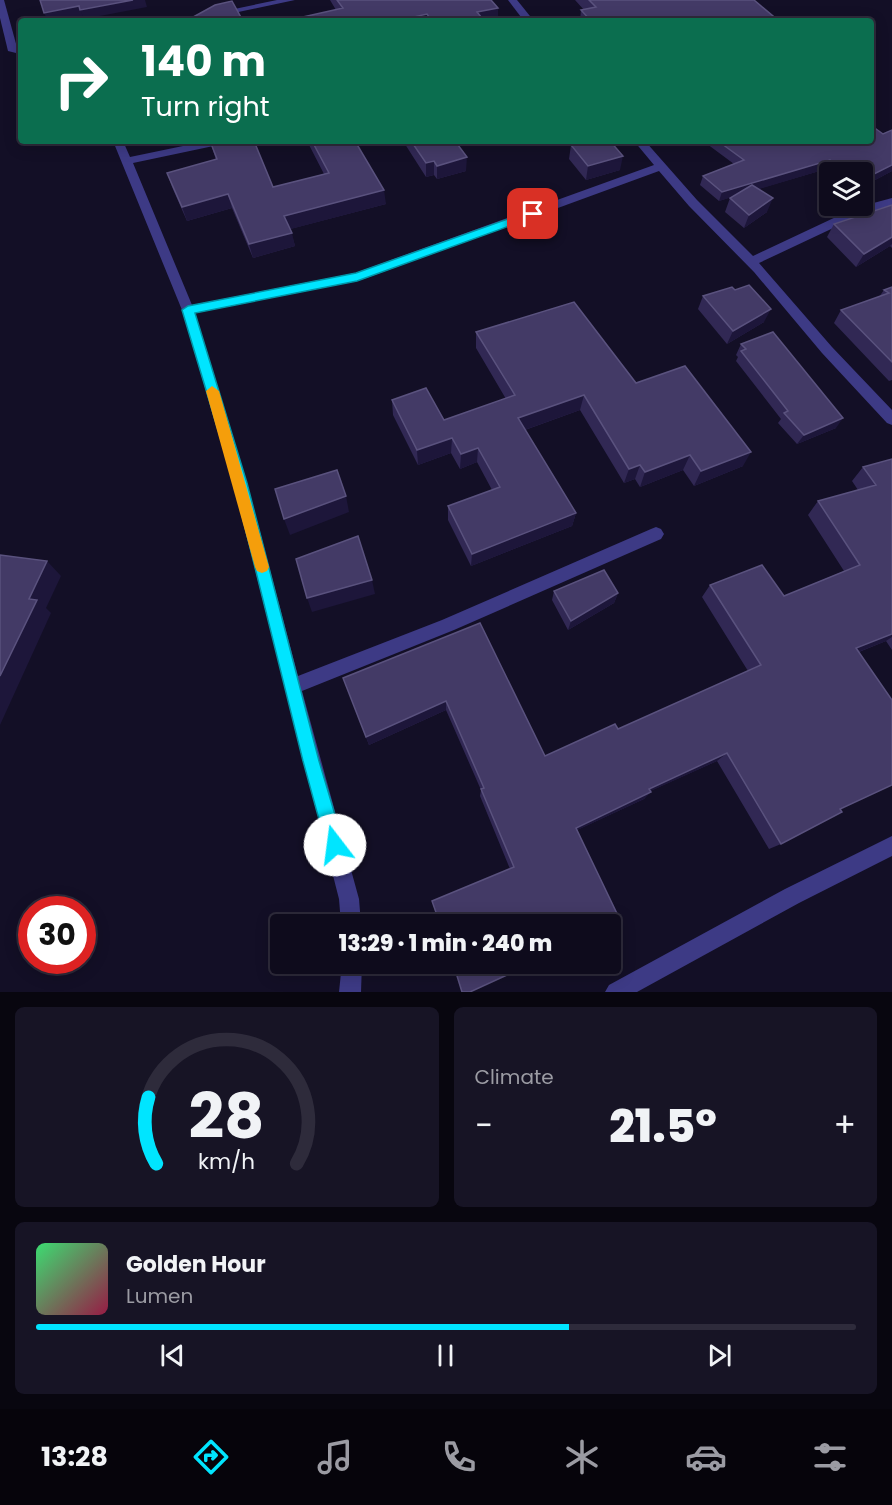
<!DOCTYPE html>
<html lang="en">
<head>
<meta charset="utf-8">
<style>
  :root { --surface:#0e0b1c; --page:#171425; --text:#f1f3f6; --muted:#9b9ba3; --line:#2e2b3b; --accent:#00e5ff }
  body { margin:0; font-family:Poppins,sans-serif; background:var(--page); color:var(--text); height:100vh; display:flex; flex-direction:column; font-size:22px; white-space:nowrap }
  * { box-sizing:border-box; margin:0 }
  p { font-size:20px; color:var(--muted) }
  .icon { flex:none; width:33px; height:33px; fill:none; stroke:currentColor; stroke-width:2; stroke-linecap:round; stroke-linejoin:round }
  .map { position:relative; height:992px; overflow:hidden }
  .side { display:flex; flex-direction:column; gap:15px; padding:15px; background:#08060f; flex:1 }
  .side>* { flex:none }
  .guide { position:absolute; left:18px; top:18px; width:856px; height:126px; border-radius:6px; box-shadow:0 3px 15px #0003,0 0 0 2px var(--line); background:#0b6e4f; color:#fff; overflow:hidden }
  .buttons { position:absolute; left:819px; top:162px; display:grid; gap:12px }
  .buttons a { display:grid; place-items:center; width:54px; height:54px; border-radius:6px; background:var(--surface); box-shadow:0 3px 15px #0003,0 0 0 2px var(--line); font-size:30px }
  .speed { position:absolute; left:18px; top:896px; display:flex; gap:12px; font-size:30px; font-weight:700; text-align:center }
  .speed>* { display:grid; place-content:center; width:78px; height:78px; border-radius:50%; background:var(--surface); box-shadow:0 3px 15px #0003,0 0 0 2px var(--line); line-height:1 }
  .speed .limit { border:9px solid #d22; background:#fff; color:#111 }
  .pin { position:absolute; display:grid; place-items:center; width:51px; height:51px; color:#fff; margin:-26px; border-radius:12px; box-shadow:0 3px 9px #0006 }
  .me { position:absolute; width:66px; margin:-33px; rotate:345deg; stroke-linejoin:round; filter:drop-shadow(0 0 4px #0008) }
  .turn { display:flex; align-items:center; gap:21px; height:126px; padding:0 24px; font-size:27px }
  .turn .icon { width:78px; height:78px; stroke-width:2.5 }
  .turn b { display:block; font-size:42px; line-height:51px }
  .big { font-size:45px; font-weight:800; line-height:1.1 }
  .side .widget { flex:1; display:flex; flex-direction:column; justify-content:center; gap:9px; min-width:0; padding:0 21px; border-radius:9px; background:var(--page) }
  .side .dial { align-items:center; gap:0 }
  .dial svg { height:156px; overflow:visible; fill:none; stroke:var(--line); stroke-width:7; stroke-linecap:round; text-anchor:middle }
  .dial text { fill:var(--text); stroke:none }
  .song { display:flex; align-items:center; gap:18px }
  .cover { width:72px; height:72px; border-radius:9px; background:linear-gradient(135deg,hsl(140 70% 55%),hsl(340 70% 35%)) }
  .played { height:6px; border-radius:3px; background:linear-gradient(90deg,var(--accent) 65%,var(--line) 65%) }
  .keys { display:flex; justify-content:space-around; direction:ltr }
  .heat { display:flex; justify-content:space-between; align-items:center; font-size:33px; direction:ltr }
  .side .tiles { flex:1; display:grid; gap:15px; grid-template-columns:1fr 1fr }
  .widget:last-child { grid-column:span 2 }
  .trip { position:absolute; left:270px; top:914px; width:351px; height:60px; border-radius:6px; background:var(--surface); box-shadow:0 3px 15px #0003,0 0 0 2px var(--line); font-weight:800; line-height:60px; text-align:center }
  .tabs { display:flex; height:96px; justify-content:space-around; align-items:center; background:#06040b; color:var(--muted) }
  .tabs .icon { width:42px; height:42px }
  .tabs .current { color:var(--accent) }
  .tabs b { font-size:27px; color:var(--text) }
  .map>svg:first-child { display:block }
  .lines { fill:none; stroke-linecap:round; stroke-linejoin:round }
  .minor { fill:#3d3a85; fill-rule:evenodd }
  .wall { fill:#312854 }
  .shaded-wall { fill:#1d163a }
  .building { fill:#433a66; stroke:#5a527e; stroke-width:1.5 }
  .route { fill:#00e5ff; stroke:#0095a6; stroke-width:1.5 }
  .slow { fill:#f59e0b }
</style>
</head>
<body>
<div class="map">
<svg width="892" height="992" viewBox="0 0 892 992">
  <rect width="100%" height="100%" fill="#130f26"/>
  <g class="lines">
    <g class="minor">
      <path d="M0,0H4L18,51L16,53L8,51L0,18Z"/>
      <path d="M277,0H295L196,21H177Z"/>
      <path d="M508,0H517L534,21H524Z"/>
      <path d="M113,141H123L130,157L207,141H228L223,144L133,163L192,305L355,273L654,165L634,141H645L697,200L753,256L855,208L892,198V206L863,214L759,263L832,347L892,410V425L887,423L822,353L754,272L689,206L659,171L361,280L195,313L247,483L298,676L442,620L651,529L656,527L661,529L664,534L661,539L454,630L302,691L359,899L361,924H341L339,899L233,483L182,310Z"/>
      <path d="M892,836V856L799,903L637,992H605L609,985L785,889Z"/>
      <path d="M342,963H362L361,992H339Z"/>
    </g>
  </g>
  <g class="wall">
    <path d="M330,0H491L498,8V21H285L336,10Z"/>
    <path d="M575,0H754L779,21H580L581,10H584Z"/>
    <path d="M892,130V171L862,187V172H830L826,169L758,189L767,212L744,228L725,212L730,198L734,196L719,201L700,185L703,176L734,164L703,141H872L883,134Z"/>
    <path d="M210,141H254L273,187L324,174L307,141H355L386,204L290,229L295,246L253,258L232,208L187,221L172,187L167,173L216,160Z"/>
    <path d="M403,141H455L466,171L437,179L434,175L426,177Z"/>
    <path d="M571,145L620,170L586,180L569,159Z"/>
    <path d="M892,205V248L890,246L856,267L827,237L834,224Z"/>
    <path d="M892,287V380L889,381L834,323L841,310L879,297L884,290Z"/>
    <path d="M703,296L764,322L727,344L698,309Z"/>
    <path d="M476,332L636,383L743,466L694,486L683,470L640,487L635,479L624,483L580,410L525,430L576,513L572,526L471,566L448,520V506L492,490L477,462L460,469L451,453L418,465L393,415L392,400L444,420L506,399L476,348Z"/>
    <path d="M741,344L836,428L797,444L778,423L781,419L736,361L738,357L736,355Z"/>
    <path d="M892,459V650L886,641L859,652L840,809L781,844L769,849L717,761L650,791L644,799L577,830L621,922L510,869L480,796L481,790L446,710L369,745L347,687L480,623L545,756L618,729L748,671L702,597L710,585L784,596L844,571L808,515L818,501L858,490L852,481L863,467Z"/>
    <path d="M554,591L618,593L614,603L568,630L552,600Z"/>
  </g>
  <g class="shaded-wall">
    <path d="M133,0H145L147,7L84,19L80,10Z"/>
    <path d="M79,6L83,16L56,21H48L44,13Z"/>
    <path d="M498,8V21H468L477,12Z"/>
    <path d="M427,14V21H396Z"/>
    <path d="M623,156L620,170L586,180L588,166Z"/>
    <path d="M467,157L466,171L437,179V166Z"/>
    <path d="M830,160L826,169L719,201L722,192Z"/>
    <path d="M434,161V175L426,177V163Z"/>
    <path d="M892,165V171L862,187V180Z"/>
    <path d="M384,190L386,204L287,230L284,216Z"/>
    <path d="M228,194L232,208L187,221L182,207Z"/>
    <path d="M773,198L767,212L744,228L749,215Z"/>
    <path d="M292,233L295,246L253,258L249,244Z"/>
    <path d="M892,237V244L890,246L856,267L864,254Z"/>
    <path d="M771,309L764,322L727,344L733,331Z"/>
    <path d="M584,395L580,410L516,433L518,418Z"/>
    <path d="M843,418L836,428L797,444L804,435Z"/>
    <path d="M452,438L451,453L418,465L417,450Z"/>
    <path d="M478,448L477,462L460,469L461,454Z"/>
    <path d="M751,452L743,466L694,486L701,471Z"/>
    <path d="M690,455L683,470L640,487L645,472Z"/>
    <path d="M640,465L635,479L624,483L629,469Z"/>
    <path d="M346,496L349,512L290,535L284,519Z"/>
    <path d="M576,513L572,526L471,566L472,554Z"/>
    <path d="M47,561L61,576L46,608L51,613L0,725V676L29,599Z"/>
    <path d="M372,580L375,594L312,612L307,598Z"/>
    <path d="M618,593L614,603L568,630L571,621Z"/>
    <path d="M892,634V637L886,641L843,658L856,648Z"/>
    <path d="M446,701V710L369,745L366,737Z"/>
    <path d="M727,753L717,761L642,795L649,789Z"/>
    <path d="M651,792L644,799L571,833L576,828Z"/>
  </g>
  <g class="building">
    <path d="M40,0H133L80,10L79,6L44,13Z"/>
    <path d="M337,0H491L498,8L477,12L482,18L468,21H432L427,14L396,21H285L343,8Z"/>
    <path d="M589,0H754L779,21H591L581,10L596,7Z"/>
    <path d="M232,1L243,21H186L215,5Z"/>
    <path d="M872,126L883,134L892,130V165L862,180V172H844L830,160L722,192L703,176L744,160L718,141H872Z"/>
    <path d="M210,141H254L273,187L329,173L312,141H355L384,190L284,216L292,233L249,244L228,194L182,207L167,173L217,159Z"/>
    <path d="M411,141H455L467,157L437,166L434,161L426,163Z"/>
    <path d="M584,141H610L623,156L588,166L571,145Z"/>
    <path d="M752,185L773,198L749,215L730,198Z"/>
    <path d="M892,205V237L864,254L834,224Z"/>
    <path d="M749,285L771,309L733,331L703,296L732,287L735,290Z"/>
    <path d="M892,287V362L841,310L889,293L884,290Z"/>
    <path d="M574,302L636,383L685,366L751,452L701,471L690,455L645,472L640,465L629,469L584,395L518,418L576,513L472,554L448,506L500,487L478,448L461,454L452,438L417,450L392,400L426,388L444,420L515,395L476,332Z"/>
    <path d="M773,332L843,418L804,435L784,413L788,411L741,351L746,349L741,344Z"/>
    <path d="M892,459V634L856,648L892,700V785L840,809L842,812L781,844L727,753L649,789L651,792L576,828L621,922L610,928V924H440L432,901L514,867L481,789L484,788L446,701L366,737L343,678L480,623L545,756L615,724L618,729L761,665L710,585L762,565L784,596L860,565L818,501L876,485L863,467Z"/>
    <path d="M337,470L346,496L284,519L275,489Z"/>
    <path d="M358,536L372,580L307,598L296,559Z"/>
    <path d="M0,555L47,561L29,599L37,600L0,676Z"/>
    <path d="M604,570L618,593L571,621L554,591Z"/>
    <path d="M453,963H533L470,992H462Z"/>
  </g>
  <path class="route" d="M533,210L538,214L537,216L357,281L195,313L247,483L319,761L344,845L341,851L335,854L329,851L326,845L303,761L234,483L182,310L188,306L356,273Z"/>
  <path class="slow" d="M212,386L219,391L269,567L267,571L262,573L257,571L255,567L206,391Z"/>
</svg>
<div class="buttons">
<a><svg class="icon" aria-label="layers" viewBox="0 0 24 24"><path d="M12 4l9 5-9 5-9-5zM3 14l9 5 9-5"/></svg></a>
</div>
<div class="speed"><div class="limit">30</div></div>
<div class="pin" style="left:533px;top:214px;background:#d93025"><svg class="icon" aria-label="arrive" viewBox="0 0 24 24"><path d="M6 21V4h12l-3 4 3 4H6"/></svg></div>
<svg class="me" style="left:335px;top:845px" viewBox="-20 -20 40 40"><circle r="19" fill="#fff"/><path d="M0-13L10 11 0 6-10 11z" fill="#00e5ff"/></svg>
<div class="trip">13:29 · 1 min · 240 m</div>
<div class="guide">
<div class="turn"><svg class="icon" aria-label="right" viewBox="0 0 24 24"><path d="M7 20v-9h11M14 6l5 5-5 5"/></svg><div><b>140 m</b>Turn right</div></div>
</div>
</div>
<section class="side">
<div class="tiles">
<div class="widget dial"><svg viewBox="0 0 100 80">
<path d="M14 69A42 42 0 1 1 86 69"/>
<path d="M14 69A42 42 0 0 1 10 35" stroke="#00e5ff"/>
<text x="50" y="56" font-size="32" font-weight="700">28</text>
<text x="50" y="72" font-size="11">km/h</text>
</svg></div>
<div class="widget"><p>Climate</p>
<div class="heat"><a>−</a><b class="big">21.5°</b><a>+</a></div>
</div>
<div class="widget">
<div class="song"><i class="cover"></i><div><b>Golden Hour</b><p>Lumen</p></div></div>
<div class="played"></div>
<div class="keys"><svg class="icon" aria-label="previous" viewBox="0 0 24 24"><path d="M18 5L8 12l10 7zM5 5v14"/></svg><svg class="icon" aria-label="pause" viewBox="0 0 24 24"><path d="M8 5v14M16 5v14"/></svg><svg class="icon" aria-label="next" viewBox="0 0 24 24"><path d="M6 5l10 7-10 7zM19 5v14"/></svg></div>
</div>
</div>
</section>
<nav class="tabs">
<b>13:28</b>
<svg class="icon current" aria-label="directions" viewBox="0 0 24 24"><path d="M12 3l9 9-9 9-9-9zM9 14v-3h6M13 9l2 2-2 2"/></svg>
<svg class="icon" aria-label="music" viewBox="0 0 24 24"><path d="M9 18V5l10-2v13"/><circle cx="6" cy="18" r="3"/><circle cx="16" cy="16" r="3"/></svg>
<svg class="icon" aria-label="phone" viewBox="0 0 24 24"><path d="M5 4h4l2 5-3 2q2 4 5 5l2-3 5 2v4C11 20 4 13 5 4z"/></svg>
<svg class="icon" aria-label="climate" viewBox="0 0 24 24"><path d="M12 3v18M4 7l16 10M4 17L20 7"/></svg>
<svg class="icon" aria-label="car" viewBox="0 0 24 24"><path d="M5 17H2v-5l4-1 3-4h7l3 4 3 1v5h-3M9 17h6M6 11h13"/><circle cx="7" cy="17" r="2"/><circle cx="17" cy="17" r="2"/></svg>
<svg class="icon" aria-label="filters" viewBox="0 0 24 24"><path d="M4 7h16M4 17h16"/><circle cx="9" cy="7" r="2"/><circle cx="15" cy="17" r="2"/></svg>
</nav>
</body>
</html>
